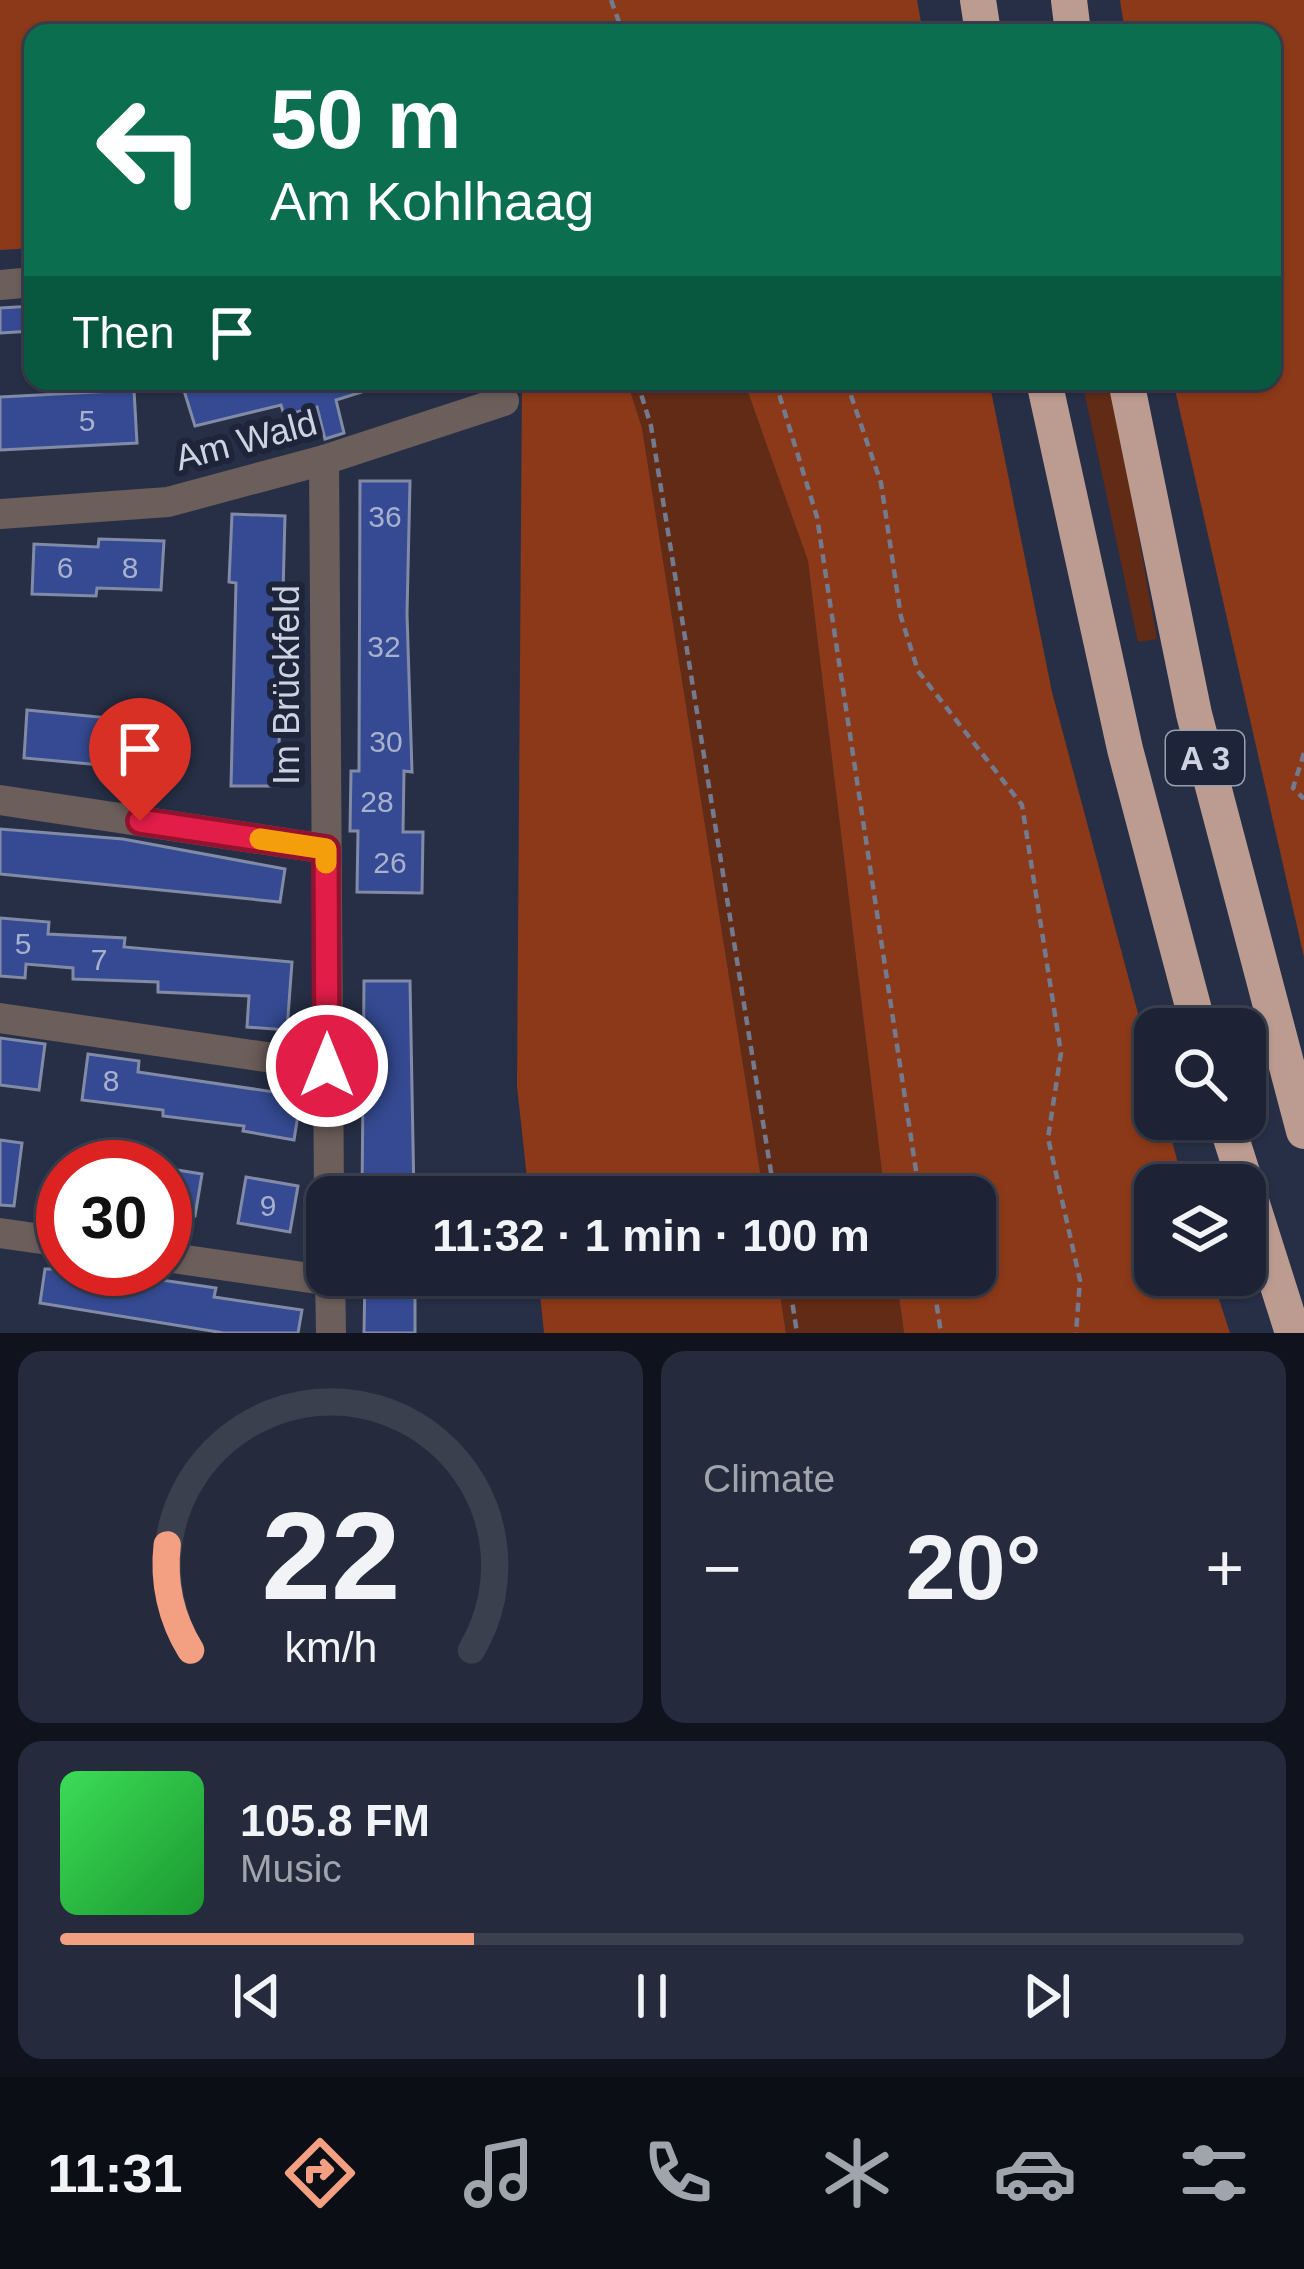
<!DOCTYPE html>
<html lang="en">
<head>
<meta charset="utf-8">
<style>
  :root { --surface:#1d2334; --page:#252b3c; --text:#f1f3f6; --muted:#a0a4ac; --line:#3b404f; --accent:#f39f82 }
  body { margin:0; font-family:Helvetica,sans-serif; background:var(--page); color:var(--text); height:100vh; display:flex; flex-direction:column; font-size:45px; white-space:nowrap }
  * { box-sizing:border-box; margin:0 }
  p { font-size:39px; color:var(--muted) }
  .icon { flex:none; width:66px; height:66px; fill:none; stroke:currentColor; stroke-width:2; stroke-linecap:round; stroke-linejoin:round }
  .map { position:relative; height:1333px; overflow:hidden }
  .side { display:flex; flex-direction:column; gap:18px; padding:18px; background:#10131d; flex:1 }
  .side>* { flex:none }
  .banner { position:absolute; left:24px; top:24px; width:1257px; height:366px; border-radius:24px; box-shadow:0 3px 9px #0004,0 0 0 3px var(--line); background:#0b6e4f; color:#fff; overflow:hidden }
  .controls { position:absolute; left:1134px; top:1008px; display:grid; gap:24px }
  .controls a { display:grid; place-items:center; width:132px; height:132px; border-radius:24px; background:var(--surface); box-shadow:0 3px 9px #0004,0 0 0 3px var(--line); font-size:60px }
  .speed { position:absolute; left:36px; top:1140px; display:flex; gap:24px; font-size:60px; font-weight:700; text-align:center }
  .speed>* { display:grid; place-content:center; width:156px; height:156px; border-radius:50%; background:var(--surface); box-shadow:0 3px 9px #0004,0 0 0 3px var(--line); line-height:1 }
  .speed .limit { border:18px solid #d22; background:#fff; color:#111 }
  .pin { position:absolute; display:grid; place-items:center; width:102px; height:102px; color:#fff; margin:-123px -51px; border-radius:50% 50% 50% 0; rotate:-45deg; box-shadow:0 0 12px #0007 }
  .pin .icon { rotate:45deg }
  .me { position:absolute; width:132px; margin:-66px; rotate:0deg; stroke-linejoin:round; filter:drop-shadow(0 0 9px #0008) }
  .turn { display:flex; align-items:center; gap:42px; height:252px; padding:0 48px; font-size:54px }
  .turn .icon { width:156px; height:156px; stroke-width:2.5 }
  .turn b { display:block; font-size:84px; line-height:102px }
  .then { display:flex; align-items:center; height:114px; padding:0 48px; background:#0003; gap:24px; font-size:45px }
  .big { font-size:90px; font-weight:800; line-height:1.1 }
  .side .tile { flex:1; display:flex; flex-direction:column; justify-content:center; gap:18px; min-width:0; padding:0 42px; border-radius:24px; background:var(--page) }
  .side .dial { align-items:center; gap:0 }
  .dial svg { height:312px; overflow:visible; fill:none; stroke:var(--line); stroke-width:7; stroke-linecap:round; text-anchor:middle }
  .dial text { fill:var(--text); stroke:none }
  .song { display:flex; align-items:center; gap:36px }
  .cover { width:144px; height:144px; border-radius:18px; background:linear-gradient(135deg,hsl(130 70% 55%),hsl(130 70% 35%)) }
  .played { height:12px; border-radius:6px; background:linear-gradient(90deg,var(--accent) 35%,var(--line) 35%) }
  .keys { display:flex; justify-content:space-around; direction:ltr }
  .heat { display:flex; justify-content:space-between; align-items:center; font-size:66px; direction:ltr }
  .side .tiles { flex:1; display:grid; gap:18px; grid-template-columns:1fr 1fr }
  .tile:last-child { grid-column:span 2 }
  .trip { position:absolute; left:306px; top:1176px; width:690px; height:120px; border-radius:24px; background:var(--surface); box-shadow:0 3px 9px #0004,0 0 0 3px var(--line); font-weight:800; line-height:120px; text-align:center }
  .tabs { display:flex; height:192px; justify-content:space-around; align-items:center; background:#0c0e15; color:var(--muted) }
  .tabs .icon { width:84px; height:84px }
  .tabs .selected { color:var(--accent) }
  .tabs b { font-size:54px; color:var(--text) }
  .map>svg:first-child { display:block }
  .green { fill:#612b16 }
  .forest { fill:#8b3918 }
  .building { fill:#354a92; stroke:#818ba6; stroke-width:3 }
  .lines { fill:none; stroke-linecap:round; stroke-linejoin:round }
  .path { stroke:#737a8d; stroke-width:4.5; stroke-dasharray:9 6; stroke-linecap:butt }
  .street { stroke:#6c5e5a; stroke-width:30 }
  .highway { stroke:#bc9c91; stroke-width:36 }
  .route-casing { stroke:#92132f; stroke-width:30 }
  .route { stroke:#e11d48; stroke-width:21 }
  .slow { stroke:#f59e0b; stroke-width:21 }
  .labels { text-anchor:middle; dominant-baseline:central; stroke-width:12; stroke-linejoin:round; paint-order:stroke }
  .number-label { font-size:30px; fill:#a7b1cd }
  .shield { fill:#1e253b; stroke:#989faf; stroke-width:3 }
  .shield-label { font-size:33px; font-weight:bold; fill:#cdd3e1 }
  .street-label { font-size:36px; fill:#cdd3e1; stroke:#1e253b }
</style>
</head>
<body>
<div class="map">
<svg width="1304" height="1333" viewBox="0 0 1304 1333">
  <rect width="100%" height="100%" fill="#272f46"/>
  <g class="green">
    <path d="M627,381H744L808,561L885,1197H764L642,428Z"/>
    <path d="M1082,381H1111L1157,639L1138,642Z"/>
    <path d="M777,1275H896L904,1333H786Z"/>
  </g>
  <g class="forest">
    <path d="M0,0H917L923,33H33V248L0,250Z"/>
    <path d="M1120,0H1304V957L1173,381H1272V33H1125Z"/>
    <path d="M522,381H627L642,428L764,1197H529L517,1086Z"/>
    <path d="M744,381H989L1052,692L1155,1077V1119H1166L1184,1185H1155V1275H1211L1230,1333H904L896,1275H975V1197H885L808,561Z"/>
    <path d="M538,1275H777L786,1333H544Z"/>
  </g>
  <g class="building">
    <path d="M33,306V331L0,333V308Z"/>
    <path d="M181,381H380L381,386L336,400L344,433L325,439L317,407L284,415L281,405L195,426Z"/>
    <path d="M134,390L137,443L0,450V397Z"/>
    <path d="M360,481H410L407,614L412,772L404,771L403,832H423L422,893L357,892L358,831H350L351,771H359Z"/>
    <path d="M232,514L285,516L278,786H231L236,583L229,582Z"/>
    <path d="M99,539L164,541L161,590L97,588L96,596L32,594L34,544L98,547Z"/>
    <path d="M27,710L171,724L168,771L24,758Z"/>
    <path d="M0,829L123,839L285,869L280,902L0,874Z"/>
    <path d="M0,918L49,922L48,934L125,938L124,947L292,962L287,1030L247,1027L249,996L158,992V982L73,979V968L26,964L25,978L0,976Z"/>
    <path d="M364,981H410L414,1197H362Z"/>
    <path d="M0,1038L45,1044L39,1090L0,1085Z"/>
    <path d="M88,1054L139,1061L138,1072L301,1096L294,1140L243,1131L244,1126L163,1116V1110L82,1100Z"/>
    <path d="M0,1140L22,1143L14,1206L0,1205Z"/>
    <path d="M165,1168L202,1174L195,1216L165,1211Z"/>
    <path d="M246,1177L298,1186L290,1232L238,1223Z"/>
    <path d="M45,1269H87L216,1288L214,1297L302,1310L298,1333H224L40,1303Z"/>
    <path d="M365,1275H415V1333H364Z"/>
  </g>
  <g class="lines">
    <g class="path">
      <path d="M611,0L623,33"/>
      <path d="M637,381L651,426L775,1197"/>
      <path d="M775,381L817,517L920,1197"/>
      <path d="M846,381L881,483L901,617L918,671L1022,805L1061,1053L1048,1138L1080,1280L1076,1333"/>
      <path d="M1304,753L1293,788L1304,799"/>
      <path d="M788,1275L797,1333"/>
      <path d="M932,1275L941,1333"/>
    </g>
    <g class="street">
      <path d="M0,285L33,282"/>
      <path d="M324,460L329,1197"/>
      <path d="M0,514L168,502L324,460L504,401"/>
      <path d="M0,800L326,849"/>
      <path d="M0,1018L327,1066"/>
      <path d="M0,1233L63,1242"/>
      <path d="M165,1257L331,1281"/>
      <path d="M330,1275L331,1333"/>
    </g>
    <g class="highway">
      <path d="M978,0L983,33"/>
      <path d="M1069,0L1073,33"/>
      <path d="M1044,381L1125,749L1199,1029"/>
      <path d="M1126,381L1194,714L1304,1131"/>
      <path d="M1225,1119L1293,1333"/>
    </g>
  </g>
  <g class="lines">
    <defs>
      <path id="route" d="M140,821L326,849L327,1066"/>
    </defs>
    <use href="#route" class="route-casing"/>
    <use href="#route" class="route"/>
    <path class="slow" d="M260,839L326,849V863"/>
  </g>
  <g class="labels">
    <g class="number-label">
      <text x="87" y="420">5</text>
      <text x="385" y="516">36</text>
      <text x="65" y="567">6</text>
      <text x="130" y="567">8</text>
      <text x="384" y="646">32</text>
      <text x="386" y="741">30</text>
      <text x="377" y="801">28</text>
      <text x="390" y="862">26</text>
      <text x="23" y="943">5</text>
      <text x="99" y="959">7</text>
      <text x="111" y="1080">8</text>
      <text x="268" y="1205">9</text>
    </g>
    <rect class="shield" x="1166" y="731" width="78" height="54" rx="9"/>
    <g class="shield-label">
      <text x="1205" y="758">A 3</text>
    </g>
    <g class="street-label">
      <text transform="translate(246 440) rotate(-15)">Am Wald</text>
      <text transform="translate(286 685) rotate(-90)">Im Brückfeld</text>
    </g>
  </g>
</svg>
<div class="controls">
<a><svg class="icon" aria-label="search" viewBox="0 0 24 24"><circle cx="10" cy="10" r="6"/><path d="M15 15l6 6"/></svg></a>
<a><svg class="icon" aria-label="layers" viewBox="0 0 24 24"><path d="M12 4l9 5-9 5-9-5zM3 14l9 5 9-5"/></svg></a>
</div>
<div class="speed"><div class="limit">30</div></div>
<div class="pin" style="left:140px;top:821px;background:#d93025"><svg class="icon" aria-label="arrive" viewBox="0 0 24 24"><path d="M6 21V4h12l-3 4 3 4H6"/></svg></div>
<svg class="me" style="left:327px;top:1066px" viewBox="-20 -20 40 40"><circle r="17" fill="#e11d48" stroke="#fff" stroke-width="3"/><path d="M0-11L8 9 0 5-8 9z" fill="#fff"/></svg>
<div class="trip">11:32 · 1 min · 100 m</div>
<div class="banner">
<div class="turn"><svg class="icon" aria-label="left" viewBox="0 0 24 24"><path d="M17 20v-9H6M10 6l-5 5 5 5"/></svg><div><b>50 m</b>Am Kohlhaag</div></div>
<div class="then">Then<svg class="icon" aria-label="arrive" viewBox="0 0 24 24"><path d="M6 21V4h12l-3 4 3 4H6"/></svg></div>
</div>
</div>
<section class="side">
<div class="tiles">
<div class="tile dial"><svg viewBox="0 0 100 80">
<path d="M14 69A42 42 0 1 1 86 69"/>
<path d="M14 69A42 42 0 0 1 8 42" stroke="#f39f82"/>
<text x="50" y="56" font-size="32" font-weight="700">22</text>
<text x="50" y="72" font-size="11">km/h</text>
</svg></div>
<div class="tile"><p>Climate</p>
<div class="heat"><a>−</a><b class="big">20°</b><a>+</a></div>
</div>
<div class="tile">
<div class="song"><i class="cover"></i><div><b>105.8 FM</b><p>Music</p></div></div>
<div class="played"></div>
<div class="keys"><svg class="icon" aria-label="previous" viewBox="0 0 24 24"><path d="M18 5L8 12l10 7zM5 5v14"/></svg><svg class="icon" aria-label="pause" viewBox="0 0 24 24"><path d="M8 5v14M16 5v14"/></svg><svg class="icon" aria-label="next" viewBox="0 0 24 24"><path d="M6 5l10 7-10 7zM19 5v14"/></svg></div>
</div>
</div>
</section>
<nav class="tabs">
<b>11:31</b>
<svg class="icon selected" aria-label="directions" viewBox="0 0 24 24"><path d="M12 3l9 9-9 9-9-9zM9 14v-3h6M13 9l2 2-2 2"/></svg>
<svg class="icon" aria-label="music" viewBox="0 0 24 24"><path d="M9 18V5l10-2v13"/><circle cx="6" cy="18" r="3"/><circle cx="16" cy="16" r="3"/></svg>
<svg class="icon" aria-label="phone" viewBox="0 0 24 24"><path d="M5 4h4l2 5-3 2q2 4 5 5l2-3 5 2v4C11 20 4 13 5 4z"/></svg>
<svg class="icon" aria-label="climate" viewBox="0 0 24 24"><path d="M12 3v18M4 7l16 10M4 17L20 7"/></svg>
<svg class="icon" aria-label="car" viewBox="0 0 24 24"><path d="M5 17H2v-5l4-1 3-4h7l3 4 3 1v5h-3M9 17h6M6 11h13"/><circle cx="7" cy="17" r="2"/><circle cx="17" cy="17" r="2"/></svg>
<svg class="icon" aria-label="filters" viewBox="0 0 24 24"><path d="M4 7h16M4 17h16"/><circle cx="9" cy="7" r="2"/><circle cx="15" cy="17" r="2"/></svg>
</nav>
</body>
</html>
